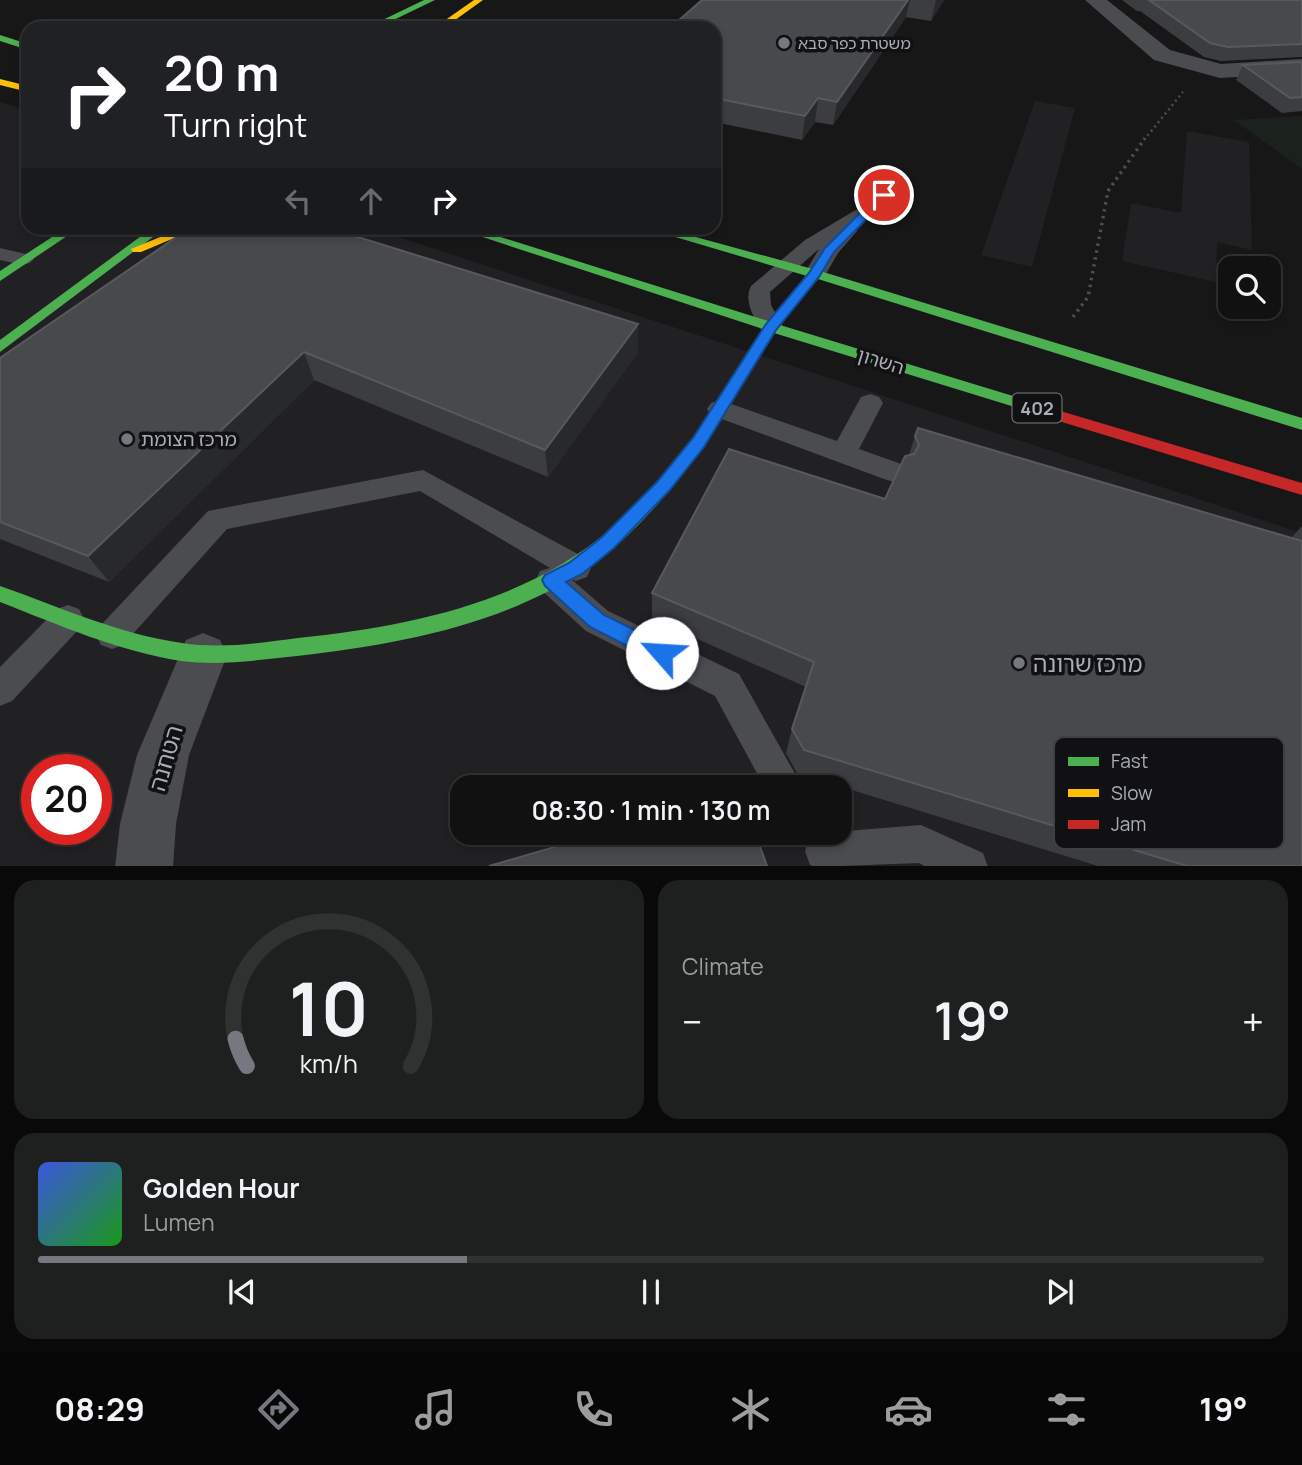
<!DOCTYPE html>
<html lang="en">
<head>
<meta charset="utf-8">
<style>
  :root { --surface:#111; --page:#1e1f1f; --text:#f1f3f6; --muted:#9c9d9f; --line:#303131; --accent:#757880 }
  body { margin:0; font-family:Manrope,"Noto Sans Hebrew",sans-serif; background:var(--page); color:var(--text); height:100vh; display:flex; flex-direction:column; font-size:26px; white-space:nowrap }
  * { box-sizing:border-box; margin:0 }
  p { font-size:23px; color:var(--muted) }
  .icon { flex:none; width:38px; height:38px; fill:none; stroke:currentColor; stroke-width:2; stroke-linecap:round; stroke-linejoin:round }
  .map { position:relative; height:866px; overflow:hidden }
  .panel { display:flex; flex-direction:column; gap:14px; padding:14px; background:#090909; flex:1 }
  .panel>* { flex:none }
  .guide { position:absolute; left:21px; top:21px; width:700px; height:214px; border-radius:21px; box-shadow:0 4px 10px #0003,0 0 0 2px var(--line); background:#202124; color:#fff; overflow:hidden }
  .fabs { position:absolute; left:1218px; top:256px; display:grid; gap:14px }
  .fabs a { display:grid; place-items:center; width:63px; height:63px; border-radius:14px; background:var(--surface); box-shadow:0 4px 10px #0003,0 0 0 2px var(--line); font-size:35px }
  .speed { position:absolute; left:21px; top:754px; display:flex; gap:14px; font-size:35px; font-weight:700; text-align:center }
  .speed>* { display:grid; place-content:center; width:91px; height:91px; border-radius:50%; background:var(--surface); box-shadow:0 4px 10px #0003,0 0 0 2px var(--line); line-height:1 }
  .speed .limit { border:10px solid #d22; background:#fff; color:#111 }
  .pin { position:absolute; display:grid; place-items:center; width:60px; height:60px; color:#fff; margin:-30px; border:4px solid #fff; border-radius:50%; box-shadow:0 2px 7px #0007 }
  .me { position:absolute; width:77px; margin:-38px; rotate:296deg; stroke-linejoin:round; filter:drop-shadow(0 0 5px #0008) }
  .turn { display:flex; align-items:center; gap:24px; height:147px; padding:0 28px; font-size:32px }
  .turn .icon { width:91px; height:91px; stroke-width:2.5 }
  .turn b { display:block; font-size:49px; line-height:60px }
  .lanes { display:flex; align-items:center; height:66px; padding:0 28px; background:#0003; justify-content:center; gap:35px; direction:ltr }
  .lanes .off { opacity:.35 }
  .big { font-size:52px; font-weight:600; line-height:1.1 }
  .panel .card { flex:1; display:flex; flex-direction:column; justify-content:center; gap:10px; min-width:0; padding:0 24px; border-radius:21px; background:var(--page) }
  .panel .dial { align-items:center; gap:0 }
  .dial svg { height:182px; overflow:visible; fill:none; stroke:var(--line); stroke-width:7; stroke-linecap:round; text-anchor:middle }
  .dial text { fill:var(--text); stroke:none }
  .song { display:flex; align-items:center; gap:21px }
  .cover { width:84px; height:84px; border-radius:10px; background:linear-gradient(135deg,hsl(230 70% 55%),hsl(120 70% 35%)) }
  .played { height:7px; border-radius:4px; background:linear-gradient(90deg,var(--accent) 35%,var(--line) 35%) }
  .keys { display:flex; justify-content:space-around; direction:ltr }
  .heat { display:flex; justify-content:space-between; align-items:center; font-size:38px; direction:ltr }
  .panel .tiles { flex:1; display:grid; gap:14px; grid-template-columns:1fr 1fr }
  .card:last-child { grid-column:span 2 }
  .trip { position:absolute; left:450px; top:775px; width:402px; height:70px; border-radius:21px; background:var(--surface); box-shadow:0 4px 10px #0003,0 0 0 2px var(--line); font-weight:600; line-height:70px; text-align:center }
  .dock { display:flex; height:112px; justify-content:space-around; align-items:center; background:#070707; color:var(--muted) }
  .dock .icon { width:49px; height:49px }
  .dock .active { color:var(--accent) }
  .dock b { font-size:32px; color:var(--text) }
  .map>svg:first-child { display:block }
  .built { fill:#212124; fill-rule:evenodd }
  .green { fill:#1b211c }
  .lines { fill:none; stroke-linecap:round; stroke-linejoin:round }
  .path-far1 { stroke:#4d4e52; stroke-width:2.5; stroke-dasharray:2 3.5; stroke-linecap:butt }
  .path { stroke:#4d4e52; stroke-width:3.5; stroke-dasharray:2.5 4.5; stroke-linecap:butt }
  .lane { fill:#4b4c50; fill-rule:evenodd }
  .street { fill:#4b4c50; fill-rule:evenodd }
  .fast { fill:#4caf50; fill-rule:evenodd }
  .slow { fill:#ffc107; fill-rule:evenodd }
  .jam { fill:#c62828; fill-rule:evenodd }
  .wall { fill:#3c3d40 }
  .shaded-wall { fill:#28292a }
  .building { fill:#48494d; stroke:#57595e; stroke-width:2 }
  .route { fill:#1a73e8; stroke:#114b97; stroke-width:2 }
  .poi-dot { fill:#757880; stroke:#111113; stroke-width:2.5 }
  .labels { text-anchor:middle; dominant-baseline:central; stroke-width:7; stroke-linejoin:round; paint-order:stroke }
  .far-poi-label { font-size:16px; fill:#a8adb8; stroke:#111113; text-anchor:start }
  .shield { fill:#111113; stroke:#7b7e86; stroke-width:2 }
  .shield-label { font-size:18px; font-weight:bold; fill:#a8adb8 }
  .street-label { font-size:19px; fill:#a8adb8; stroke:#111113 }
  .poi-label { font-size:19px; fill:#a8adb8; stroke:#111113; text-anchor:start }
  .near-poi-label { font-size:23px; fill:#a8adb8; stroke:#111113; text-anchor:start }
  .near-street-label { font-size:23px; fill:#a8adb8; stroke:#111113 }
  .key { fill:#111113; stroke:#3e4045; stroke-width:2 }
  .key-label { font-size:19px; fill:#a8adb8 }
</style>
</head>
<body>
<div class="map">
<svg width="1302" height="867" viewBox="0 0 1302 867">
  <rect width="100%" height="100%" fill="#171717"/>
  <g class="built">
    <path d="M1035,101L1075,108L1032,267L981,255Z"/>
    <path d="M0,102L28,111V228H371L1302,533V866L0,867ZM37,770H96V830H37ZM462,788H840V833H462Z"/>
    <path d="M1187,131L1249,142L1252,250L1217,242L1216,282L1122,261L1131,203L1181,213Z"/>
  </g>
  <path class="green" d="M1302,116V169L1234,120Z"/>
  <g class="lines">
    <path class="path-far1" d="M1144,140L1183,92"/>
    <path class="path" d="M1073,317L1088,297L1108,191L1145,138"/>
    <g class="lane">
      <path d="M871,201L881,207L853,226L857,231L838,253L823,279H807L804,274L819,249L770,292L771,305L783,327L779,332L771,334L763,332C755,320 743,301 751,286L805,240Z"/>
      <path d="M0,248L30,255L34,259L30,263L23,265L0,260Z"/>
      <path d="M870,394L879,397L883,403L859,449L904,465L908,472L904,479L894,482L884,479L711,415L707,409L711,403L720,400L837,441L861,397Z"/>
      <path d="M423,470L587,559L591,568L587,577L576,581L571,579L608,611L739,674L803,788H765L715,696L586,631L540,589L536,580L540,571L550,568L420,491L227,529L123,645L112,649L101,645L96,635L101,625L208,511Z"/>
      <path d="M68,605L79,609L84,619L79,629L12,701L0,706V667L57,609Z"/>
      <path d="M921,825L983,853L988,867H926L919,863L815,867L810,865L805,851L810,837L821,833Z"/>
    </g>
    <g class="street">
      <path d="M1085,0H1107L1170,50L1221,64L1302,59V73L1220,78L1154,60Z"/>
      <path d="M203,633L220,640L227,655L189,755L176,824L173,867H115L120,824L137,755L186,640Z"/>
    </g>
    <g class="fast">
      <path d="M424,0H435L377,28H366Z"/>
      <path d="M0,35L28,44V50L0,41Z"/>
      <path d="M66,228H79L0,281V271Z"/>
      <path d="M152,228H165L0,352V340Z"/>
      <path d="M455,228H472L768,321L807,276L645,228H663L820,271L1302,418V430L818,279L780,325L1062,411L1065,415L1057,420L774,333C754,362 738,393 719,423C694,463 663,501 629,534C543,618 412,643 297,656C259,660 219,666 181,661C118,651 59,625 0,602V586C60,607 118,634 182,643C220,649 260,643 298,638C410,626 526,603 613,527C650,496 683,455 709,414C728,386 743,356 763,329Z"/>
    </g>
    <g class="slow">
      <path d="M474,0H483L444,28H434Z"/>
      <path d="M0,79L28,86V92L0,85Z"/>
      <path d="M182,228H198L141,252H133L131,249Z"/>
    </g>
    <path class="jam" d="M1057,410L1302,483V495L1052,419L1049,415Z"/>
  </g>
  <g class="wall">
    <path d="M702,0H944L931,21L906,17L833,125L815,122L802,140L714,122V28Z"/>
    <path d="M1122,0H1302V57L1221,61L1204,57L1140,11H1137Z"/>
    <path d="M1302,62V111L1282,113L1236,80L1243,65Z"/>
    <path d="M178,236L638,352L548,477L314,380L109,582L0,539V358Z"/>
    <path d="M915,436L1291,538L1302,526V866H1098L797,773L786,753L792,729L806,687L652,619V593L885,499L909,455Z"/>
  </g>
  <g class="shaded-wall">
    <path d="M908,0H910L906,17L833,125L837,102Z"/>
    <path d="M936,0H944L931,21Z"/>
    <path d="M818,98L815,122L802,140L805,116Z"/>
    <path d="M638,324V352L548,477L545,450Z"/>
    <path d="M304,352L314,380L109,582L88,556Z"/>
  </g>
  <g class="building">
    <path d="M702,0H908L837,102L818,98L805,116L714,98V28H670Z"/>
    <path d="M1149,0H1302V44L1228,47L1210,43Z"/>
    <path d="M1302,62V97L1290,98L1243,65Z"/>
    <path d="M218,228H329L638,324L545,450L304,352L88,556L0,522V358L178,236Z"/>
    <path d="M918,428L1302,541V866H1187L804,750L792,729L814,662L652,593L729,449L885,499L905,456L914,454L919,445L915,436Z"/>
    <path d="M603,833H755L767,866H489Z"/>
  </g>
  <path class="route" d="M880,193L890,195L834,252L819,277L776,330L704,447L669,491L614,548L582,574L566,582L604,615L669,647L672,653L669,660L662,662L655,660L590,627L545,586L542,580L545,575L569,563L601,538L657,482L693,438L766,324L809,273L825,248Z"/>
  <g class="poi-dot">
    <circle cx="784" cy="43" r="7"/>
    <circle cx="127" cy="439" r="7"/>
    <circle cx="1019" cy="663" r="7"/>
  </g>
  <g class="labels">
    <g class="far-poi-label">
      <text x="798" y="43">משטרת כפר סבא</text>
    </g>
    <rect class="shield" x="1012.5" y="393.5" width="49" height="29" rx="5"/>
    <g class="shield-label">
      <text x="1037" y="408">402</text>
    </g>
    <g class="street-label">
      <text transform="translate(881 361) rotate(17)">השרון</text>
    </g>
    <g class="poi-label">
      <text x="141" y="439">מרכז הצומת</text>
    </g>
    <g class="near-poi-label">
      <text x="1033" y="663">מרכז שרונה</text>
    </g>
    <g class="near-street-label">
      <text transform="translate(165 758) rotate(-74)">הטחנה</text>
    </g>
  </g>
  <rect x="1054" y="737" width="230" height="112" rx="10" class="key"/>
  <rect x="1068" y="757" width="31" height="9" fill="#4caf50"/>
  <rect x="1068" y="789" width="31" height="8" fill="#ffc107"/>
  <rect x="1068" y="820" width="31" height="9" fill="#c62828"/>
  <g class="key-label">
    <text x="1111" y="768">Fast</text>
    <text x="1111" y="800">Slow</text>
    <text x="1111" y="831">Jam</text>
  </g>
</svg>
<div class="fabs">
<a><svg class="icon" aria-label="search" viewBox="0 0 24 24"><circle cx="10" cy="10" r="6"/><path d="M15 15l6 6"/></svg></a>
</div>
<div class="speed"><div class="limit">20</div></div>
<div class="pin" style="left:884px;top:195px;background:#d93025"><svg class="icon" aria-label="arrive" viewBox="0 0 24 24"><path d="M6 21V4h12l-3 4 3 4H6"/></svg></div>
<svg class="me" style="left:662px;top:653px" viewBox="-20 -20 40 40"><circle r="19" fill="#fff"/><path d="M0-13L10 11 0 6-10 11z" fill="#1a73e8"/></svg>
<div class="trip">08:30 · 1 min · 130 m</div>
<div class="guide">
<div class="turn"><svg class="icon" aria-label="right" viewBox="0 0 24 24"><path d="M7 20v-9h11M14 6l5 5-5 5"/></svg><div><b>20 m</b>Turn right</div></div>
<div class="lanes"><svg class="icon off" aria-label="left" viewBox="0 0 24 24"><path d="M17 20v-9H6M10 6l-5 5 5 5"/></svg><svg class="icon off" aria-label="ahead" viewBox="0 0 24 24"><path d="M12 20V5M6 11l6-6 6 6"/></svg><svg class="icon" aria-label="right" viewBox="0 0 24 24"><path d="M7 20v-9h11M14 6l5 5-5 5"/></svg></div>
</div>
</div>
<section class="panel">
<div class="tiles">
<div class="card dial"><svg viewBox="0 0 100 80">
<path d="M14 69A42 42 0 1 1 86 69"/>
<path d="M14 69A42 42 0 0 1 9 57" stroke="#757880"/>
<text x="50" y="56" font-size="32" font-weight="700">10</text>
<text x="50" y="72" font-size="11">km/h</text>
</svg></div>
<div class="card"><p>Climate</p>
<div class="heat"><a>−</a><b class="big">19°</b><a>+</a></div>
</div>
<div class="card">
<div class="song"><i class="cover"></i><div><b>Golden Hour</b><p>Lumen</p></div></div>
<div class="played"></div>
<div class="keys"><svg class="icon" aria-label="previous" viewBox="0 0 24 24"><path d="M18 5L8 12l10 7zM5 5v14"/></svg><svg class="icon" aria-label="pause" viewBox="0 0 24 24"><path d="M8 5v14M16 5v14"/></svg><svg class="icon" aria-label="next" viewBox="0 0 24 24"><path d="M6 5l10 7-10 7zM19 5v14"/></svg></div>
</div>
</div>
</section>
<nav class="dock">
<b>08:29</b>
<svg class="icon active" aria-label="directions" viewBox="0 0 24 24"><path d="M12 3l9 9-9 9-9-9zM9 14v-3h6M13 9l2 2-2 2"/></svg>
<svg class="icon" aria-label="music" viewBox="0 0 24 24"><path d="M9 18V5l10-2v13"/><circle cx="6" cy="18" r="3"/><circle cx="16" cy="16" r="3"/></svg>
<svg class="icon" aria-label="phone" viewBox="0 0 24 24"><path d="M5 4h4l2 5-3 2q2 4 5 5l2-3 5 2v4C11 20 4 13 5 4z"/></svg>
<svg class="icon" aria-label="climate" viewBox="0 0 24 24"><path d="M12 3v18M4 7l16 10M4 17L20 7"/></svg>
<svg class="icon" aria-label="car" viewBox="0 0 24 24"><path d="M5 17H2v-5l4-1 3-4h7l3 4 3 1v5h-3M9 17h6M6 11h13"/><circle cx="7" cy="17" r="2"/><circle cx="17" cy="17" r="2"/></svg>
<svg class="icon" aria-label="filters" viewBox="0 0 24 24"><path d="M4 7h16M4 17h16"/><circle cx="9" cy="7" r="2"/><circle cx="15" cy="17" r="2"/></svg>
<b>19°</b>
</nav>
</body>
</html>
